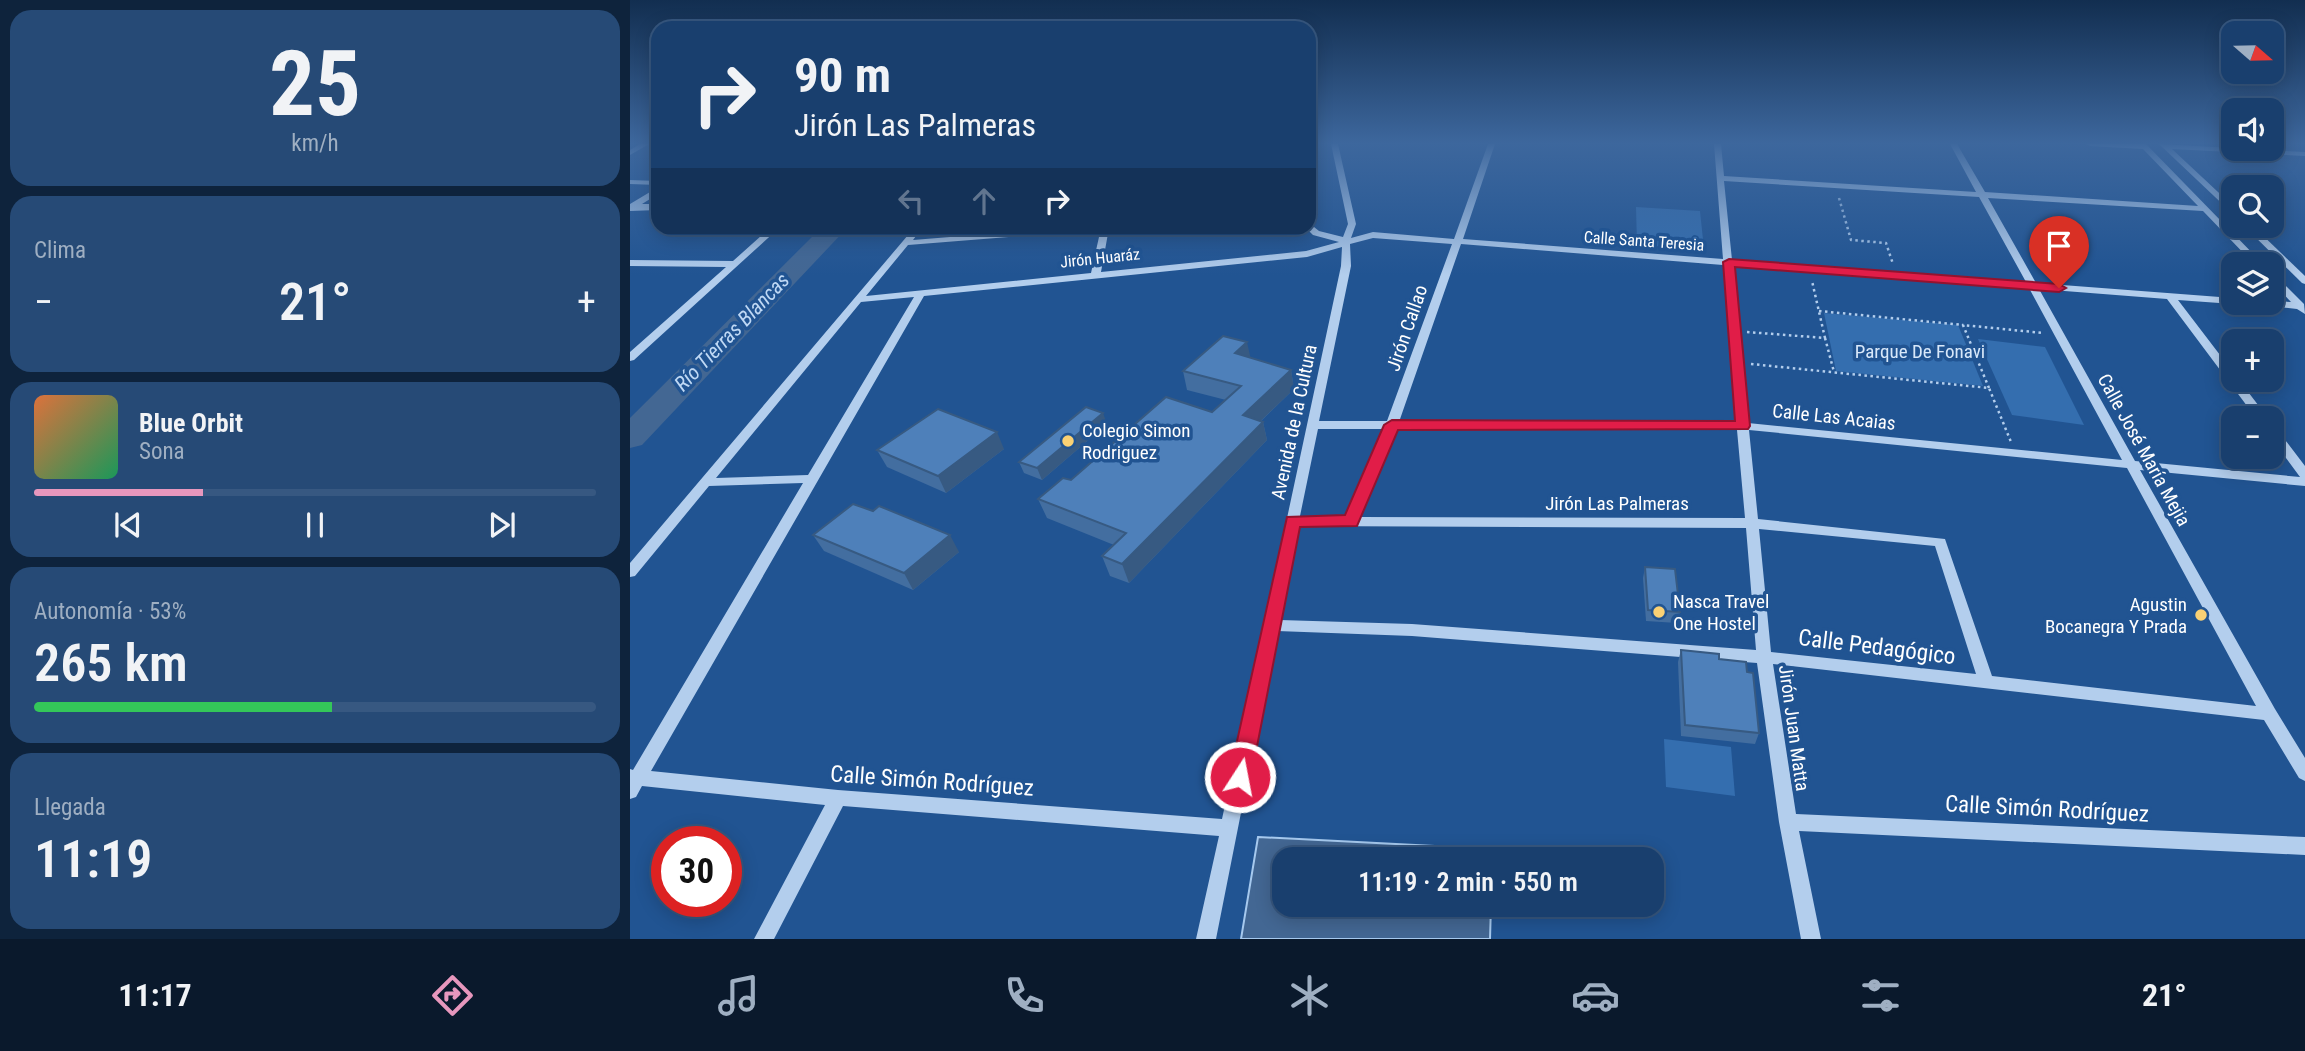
<!DOCTYPE html>
<html lang="es">
<head>
<meta charset="utf-8">
<style>
  :root { --surface:#193f6e; --page:#264a76; --text:#f1f3f6; --muted:#9fafc2; --line:#375881; --accent:#e797bd }
  body { margin:0; font-family:"Roboto Condensed",sans-serif; background:var(--page); color:var(--text); height:100vh; display:flex; flex-direction:column; font-size:26px; white-space:nowrap }
  * { box-sizing:border-box; margin:0 }
  p { font-size:23px; color:var(--muted) }
  .icon { flex:none; width:38px; height:38px; fill:none; stroke:currentColor; stroke-width:2; stroke-linecap:round; stroke-linejoin:round }
  .map { position:relative; flex:1; overflow:hidden }
  .drawer { display:flex; flex-direction:column; gap:10px; padding:10px; background:#0e233c; width:630px }
  .drawer>* { flex:none }
  .top-card { position:absolute; left:21px; top:21px; width:665px; height:214px; border-radius:21px; box-shadow:0 4px 18px #0003,0 0 0 2px var(--line); background:#193f6e; color:var(--text); overflow:hidden }
  .needle { width:46px; rotate:110deg }
  .tools { position:absolute; left:1591px; top:21px; display:grid; gap:14px }
  .tools a { display:grid; place-items:center; width:63px; height:63px; border-radius:14px; background:var(--surface); box-shadow:0 4px 18px #0003,0 0 0 2px var(--line); font-size:35px }
  .speed { position:absolute; left:21px; top:826px; display:flex; gap:14px; font-size:35px; font-weight:700; text-align:center }
  .speed>* { display:grid; place-content:center; width:91px; height:91px; border-radius:50%; background:var(--surface); box-shadow:0 4px 18px #0003,0 0 0 2px var(--line); line-height:1 }
  .speed .limit { border:10px solid #d22; background:#fff; color:#111 }
  .pin { position:absolute; display:grid; place-items:center; width:60px; height:60px; color:#fff; margin:-72px -30px; border-radius:50% 50% 50% 0; rotate:-45deg; box-shadow:0 0 7px #0007 }
  .pin .icon { rotate:45deg }
  .me { position:absolute; width:77px; margin:-38px; rotate:11deg; stroke-linejoin:round; filter:drop-shadow(0 0 5px #0008) }
  .turn { display:flex; align-items:center; gap:24px; height:147px; padding:0 28px; font-size:32px }
  .turn .icon { width:91px; height:91px; stroke-width:2.5 }
  .turn b { display:block; font-size:49px; line-height:60px }
  .lanes { display:flex; align-items:center; height:66px; padding:0 28px; background:#0003; justify-content:center; gap:35px; direction:ltr }
  .lanes .off { opacity:.35 }
  .big { font-size:52px; font-weight:600; line-height:1.1 }
  .drawer .widget { flex:1; display:flex; flex-direction:column; justify-content:center; gap:10px; min-width:0; padding:0 24px; border-radius:21px; background:var(--page) }
  .drawer .dial { align-items:center; gap:0 }
  .dial b { font-size:91px; line-height:1 }
  .song { display:flex; align-items:center; gap:21px }
  .cover { width:84px; height:84px; border-radius:10px; background:linear-gradient(135deg,hsl(20 70% 55%),hsl(150 70% 35%)) }
  .played { height:7px; border-radius:4px; background:linear-gradient(90deg,var(--accent) 30%,var(--line) 30%) }
  .keys { display:flex; justify-content:space-around; direction:ltr }
  .heat { display:flex; justify-content:space-between; align-items:center; font-size:38px; direction:ltr }
  .charge { height:10px; border-radius:5px; background:linear-gradient(90deg,#34c759 53%,var(--line) 0) }
  .trip { position:absolute; left:642px; top:847px; width:392px; height:70px; border-radius:21px; background:var(--surface); box-shadow:0 4px 18px #0003,0 0 0 2px var(--line); font-weight:600; line-height:70px; text-align:center }
  .dock { display:flex; height:112px; justify-content:space-around; align-items:center; background:#0a192c; color:var(--muted) }
  .dock .icon { width:49px; height:49px }
  .dock .current { color:var(--accent) }
  .dock b { font-size:32px; color:var(--text) }
  main { display:flex; flex:1; min-height:0 }
  .map>svg:first-child { display:block }
  .green { fill:#346eaf }
  .water { fill:#436793; stroke:#a6c9ee; stroke-width:2 }
  .lines { fill:none; stroke-linecap:round; stroke-linejoin:round }
  .river { fill:#436793; fill-rule:evenodd }
  .path { stroke:#b3ceed; stroke-width:2.5; stroke-dasharray:2.5 3.5; stroke-linecap:butt }
  .minor { fill:#b3ceed; fill-rule:evenodd }
  .wall { fill:#436ea0 }
  .shaded-wall { fill:#375a82 }
  .building { fill:#4e80ba; stroke:#375a82; stroke-width:2 }
  .route { fill:#e11d48; stroke:#92132f; stroke-width:2 }
  .poi-dot { fill:#fad174; stroke:#215492; stroke-width:2.5 }
  .labels { text-anchor:middle; dominant-baseline:central; stroke-width:7; stroke-linejoin:round; paint-order:stroke }
  .far-street-label { font-size:16px; fill:#fff; stroke:#215492 }
  .street-label { font-size:19px; fill:#fff; stroke:#215492 }
  .park-label { font-size:19px; fill:#d8e8fa; stroke:#215492 }
  .poi-label { font-size:19px; fill:#fff; stroke:#215492; text-anchor:start }
  .water-label { font-size:21px; font-style:italic; fill:#bfd8f4; stroke:#215492 }
  .near-street-label { font-size:23px; fill:#fff; stroke:#215492 }
</style>
</head>
<body>
<main>
<section class="drawer">
<div class="widget dial"><b>25</b><p>km/h</p></div>
<div class="widget"><p>Clima</p>
<div class="heat"><a>−</a><b class="big">21°</b><a>+</a></div>
</div>
<div class="widget">
<div class="song"><i class="cover"></i><div><b>Blue Orbit</b><p>Sona</p></div></div>
<div class="played"></div>
<div class="keys"><svg class="icon" aria-label="previous" viewBox="0 0 24 24"><path d="M18 5L8 12l10 7zM5 5v14"/></svg><svg class="icon" aria-label="pause" viewBox="0 0 24 24"><path d="M8 5v14M16 5v14"/></svg><svg class="icon" aria-label="next" viewBox="0 0 24 24"><path d="M6 5l10 7-10 7zM19 5v14"/></svg></div>
</div>
<div class="widget"><p>Autonomía · 53%</p><b class="big">265 km</b><div class="charge"></div></div>
<div class="widget"><p>Llegada</p><b class="big">11:19</b></div>
</section>
<div class="map">
<svg width="1675" height="939" viewBox="0 0 1675 939">
  <rect width="100%" height="100%" fill="#215492"/>
  <g class="green">
    <path d="M1006,207L1070,211L1074,249L1007,245Z"/>
    <path d="M1194,313L1328,325L1353,386L1206,371Z"/>
    <path d="M1348,339L1415,347L1454,425L1382,415Z"/>
    <path d="M1034,739L1101,747L1105,796L1036,787Z"/>
  </g>
  <path class="water" d="M628,837L862,849V859H654V905H861L860,939H611Z"/>
  <g class="lines">
    <path class="river" d="M191,228H217L12,445L0,448V418Z"/>
    <g class="path">
      <path d="M1209,198L1221,240L1256,243L1263,264"/>
      <path d="M1189,311L1333,325"/>
      <path d="M1117,332L1195,338L1182,281"/>
      <path d="M1195,338L1204,372"/>
      <path d="M1121,364L1359,388L1381,442"/>
      <path d="M1359,388L1333,325L1413,333"/>
    </g>
    <g class="minor">
      <path d="M10,144H19L0,155V150Z"/>
      <path d="M701,144H708L726,224L721,238L743,232L824,239L858,144H865L833,239L1093,259L1084,144H1091L1094,176L1346,192L1320,144H1327L1355,192L1568,206L1513,149L1460,146L1456,144H1516L1633,264H1624L1573,211L1358,198L1406,283L1603,298V303H1607L1603,304L1548,300L1603,372V380H1609L1638,418H1626L1537,299L1409,289L1505,461L1670,477L1642,439V427L1646,428L1675,466V486L1510,470L1645,709L1675,758V781L1669,778L1634,720L1143,664L1166,814L1675,837V855L1169,831L1191,939H1171L1149,822L1127,663L782,636L647,631L586,939H566L589,836L213,806L144,939H124L195,805L12,786L6,797L0,799V769L3,770L173,483L79,486L5,576L0,577V563L284,228H292L283,240L430,228H459L455,231L278,245L236,296L461,273L471,228H479L471,272L676,251L709,242L683,235L676,228H679V223L689,231L713,237L718,224ZM1094,181L1349,197L1396,282L1102,260ZM743,238L822,244L757,421H689L721,266L720,244ZM831,244L1093,265L1107,422H769ZM712,247L711,266L635,621L632,625L633,628L592,819L208,790L21,771L294,296L677,257ZM1103,265L1399,288L1492,460L1118,423ZM284,297L178,475L86,478L231,302ZM688,429H755L716,517L670,516ZM766,429L1107,430L1115,518L729,517ZM1119,430L1497,468L1626,706L1362,676L1315,539L1128,519ZM669,526L1116,528L1126,650L782,624L650,620ZM1129,529L1305,546L1346,674L1141,652Z"/>
      <path d="M1529,144L1675,152V156L1542,149L1603,206V214Z"/>
      <path d="M0,180L28,181V185L0,184Z"/>
      <path d="M25,189H28V194L12,204H28V210L0,211V204Z"/>
      <path d="M1614,226H1623L1675,276V284L1672,283Z"/>
      <path d="M140,228H149L4,360L0,361V352L96,267L0,266V260L103,261Z"/>
      <path d="M1642,274L1645,275L1674,304L1675,314L1667,309L1629,305L1627,303H1642V301L1661,302L1642,282Z"/>
    </g>
  </g>
  <g class="wall">
    <path d="M661,370L664,389L631,421L633,422L637,440L499,583L480,576L472,556L484,545L417,518L408,499L441,480L582,412L596,400L557,390L553,371Z"/>
    <path d="M477,424L412,480L394,473L389,462Z"/>
    <path d="M374,449L316,493L257,467L247,450Z"/>
    <path d="M183,535L329,552L283,590L194,551Z"/>
    <path d="M1015,567L1050,612L1047,623L1016,621L1013,578Z"/>
    <path d="M1051,650L1089,659L1117,672L1129,733L1125,744L1051,736L1048,662Z"/>
  </g>
  <g class="shaded-wall">
    <path d="M617,342L621,360L605,353Z"/>
    <path d="M661,370L664,389L617,434L613,415Z"/>
    <path d="M473,413L477,424L412,480L407,468Z"/>
    <path d="M633,422L637,440L499,583L492,564Z"/>
    <path d="M367,432L374,449L316,493L308,476Z"/>
    <path d="M320,535L329,552L283,590L274,573Z"/>
  </g>
  <g class="building">
    <path d="M593,336L617,342L605,353L661,370L613,415L633,422L492,564L472,556L496,533L408,499L433,478L441,480L536,397L582,412L611,386L553,371Z"/>
    <path d="M456,407L473,413L407,468L389,462Z"/>
    <path d="M308,409L367,432L308,476L247,450Z"/>
    <path d="M223,504L243,511L249,506L320,535L274,573L183,535Z"/>
    <path d="M1015,567L1045,569L1050,612L1018,610Z"/>
    <path d="M1051,650L1089,654V659L1116,662L1117,672L1123,673L1129,733L1055,725Z"/>
  </g>
  <linearGradient id="sky" x2="0" y2="1"><stop stop-color="#122e50"/><stop offset="0.52" stop-color="#3d679d"/><stop offset="1" stop-color="#3d679d" stop-opacity="0"/></linearGradient>
  <rect width="1675" height="275" fill="url(#sky)"/>
  <path class="route" d="M1099,259L1429,284L1436,288L1429,292L1105,267L1120,426L1118,429L768,430L727,526L670,527L621,777L618,784L610,787L602,784L599,777L657,517L715,515L754,425L762,420L1105,421L1093,262Z"/>
  <g class="poi-dot">
    <circle cx="438" cy="441" r="7"/>
    <circle cx="1029" cy="612" r="7"/>
    <circle cx="1571" cy="615" r="7"/>
  </g>
  <g class="labels">
    <g class="far-street-label">
      <text transform="translate(1014 241) rotate(4)">Calle Santa Teresia</text>
      <text transform="translate(470 258) rotate(-6)">Jirón Huaráz</text>
    </g>
    <g class="street-label">
      <text transform="translate(777 328) rotate(-71)">Jirón Callao</text>
      <text transform="translate(1204 417) rotate(6)">Calle Las Acaias</text>
      <text transform="translate(664 422) rotate(-78)">Avenida de la Cultura</text>
      <text transform="translate(1514 450) rotate(61)">Calle José María Mejia</text>
      <text x="987" y="503">Jirón Las Palmeras</text>
      <text transform="translate(1164 728) rotate(82)">Jirón Juan Matta</text>
    </g>
    <g class="park-label">
      <text x="1290" y="351">Parque De Fonavi</text>
    </g>
    <g class="poi-label">
      <text x="452" y="430">Colegio Simon<tspan x="452" dy="22">Rodriguez</tspan></text>
      <text x="1043" y="601">Nasca Travel<tspan x="1043" dy="22">One Hostel</tspan></text>
      <text x="1557" y="604" text-anchor="end">Agustin<tspan x="1557" dy="22">Bocanegra Y Prada</tspan></text>
    </g>
    <g class="water-label">
      <text transform="translate(102 332) rotate(-46)">Río Tierras Blancas</text>
    </g>
    <g class="near-street-label">
      <text transform="translate(1247 647) rotate(7)">Calle Pedagógico</text>
      <text transform="translate(302 781) rotate(4)">Calle Simón Rodríguez</text>
      <text transform="translate(1417 809) rotate(3)">Calle Simón Rodríguez</text>
    </g>
  </g>
</svg>
<div class="tools">
<a><svg class="needle" viewBox="-14 -14 28 28"><path d="M0-13l5 13h-10z" fill="#e53935"/><path d="M0 13l5-13h-10z" fill="#9fafc2"/></svg></a>
<a><svg class="icon" aria-label="sound" viewBox="0 0 24 24"><path d="M4 9h4l5-4v14l-5-4H4zM17 9q2 3 0 6"/></svg></a>
<a><svg class="icon" aria-label="search" viewBox="0 0 24 24"><circle cx="10" cy="10" r="6"/><path d="M15 15l6 6"/></svg></a>
<a><svg class="icon" aria-label="layers" viewBox="0 0 24 24"><path d="M12 4l9 5-9 5-9-5zM3 14l9 5 9-5"/></svg></a>
<a>+</a>
<a>−</a>
</div>
<div class="speed"><div class="limit">30</div></div>
<div class="pin" style="left:1429px;top:288px;background:#d93025"><svg class="icon" aria-label="arrive" viewBox="0 0 24 24"><path d="M6 21V4h12l-3 4 3 4H6"/></svg></div>
<svg class="me" style="left:610px;top:777px" viewBox="-20 -20 40 40"><circle r="17" fill="#e11d48" stroke="#fff" stroke-width="3"/><path d="M0-11L8 9 0 5-8 9z" fill="#fff"/></svg>
<div class="trip">11:19 · 2 min · 550 m</div>
<div class="top-card">
<div class="turn"><svg class="icon" aria-label="right" viewBox="0 0 24 24"><path d="M7 20v-9h11M14 6l5 5-5 5"/></svg><div><b>90 m</b>Jirón Las Palmeras</div></div>
<div class="lanes"><svg class="icon off" aria-label="left" viewBox="0 0 24 24"><path d="M17 20v-9H6M10 6l-5 5 5 5"/></svg><svg class="icon off" aria-label="ahead" viewBox="0 0 24 24"><path d="M12 20V5M6 11l6-6 6 6"/></svg><svg class="icon" aria-label="right" viewBox="0 0 24 24"><path d="M7 20v-9h11M14 6l5 5-5 5"/></svg></div>
</div>
</div>
</main>
<nav class="dock">
<b>11:17</b>
<svg class="icon current" aria-label="directions" viewBox="0 0 24 24"><path d="M12 3l9 9-9 9-9-9zM9 14v-3h6M13 9l2 2-2 2"/></svg>
<svg class="icon" aria-label="music" viewBox="0 0 24 24"><path d="M9 18V5l10-2v13"/><circle cx="6" cy="18" r="3"/><circle cx="16" cy="16" r="3"/></svg>
<svg class="icon" aria-label="phone" viewBox="0 0 24 24"><path d="M5 4h4l2 5-3 2q2 4 5 5l2-3 5 2v4C11 20 4 13 5 4z"/></svg>
<svg class="icon" aria-label="climate" viewBox="0 0 24 24"><path d="M12 3v18M4 7l16 10M4 17L20 7"/></svg>
<svg class="icon" aria-label="car" viewBox="0 0 24 24"><path d="M5 17H2v-5l4-1 3-4h7l3 4 3 1v5h-3M9 17h6M6 11h13"/><circle cx="7" cy="17" r="2"/><circle cx="17" cy="17" r="2"/></svg>
<svg class="icon" aria-label="filters" viewBox="0 0 24 24"><path d="M4 7h16M4 17h16"/><circle cx="9" cy="7" r="2"/><circle cx="15" cy="17" r="2"/></svg>
<b>21°</b>
</nav>
</body>
</html>
